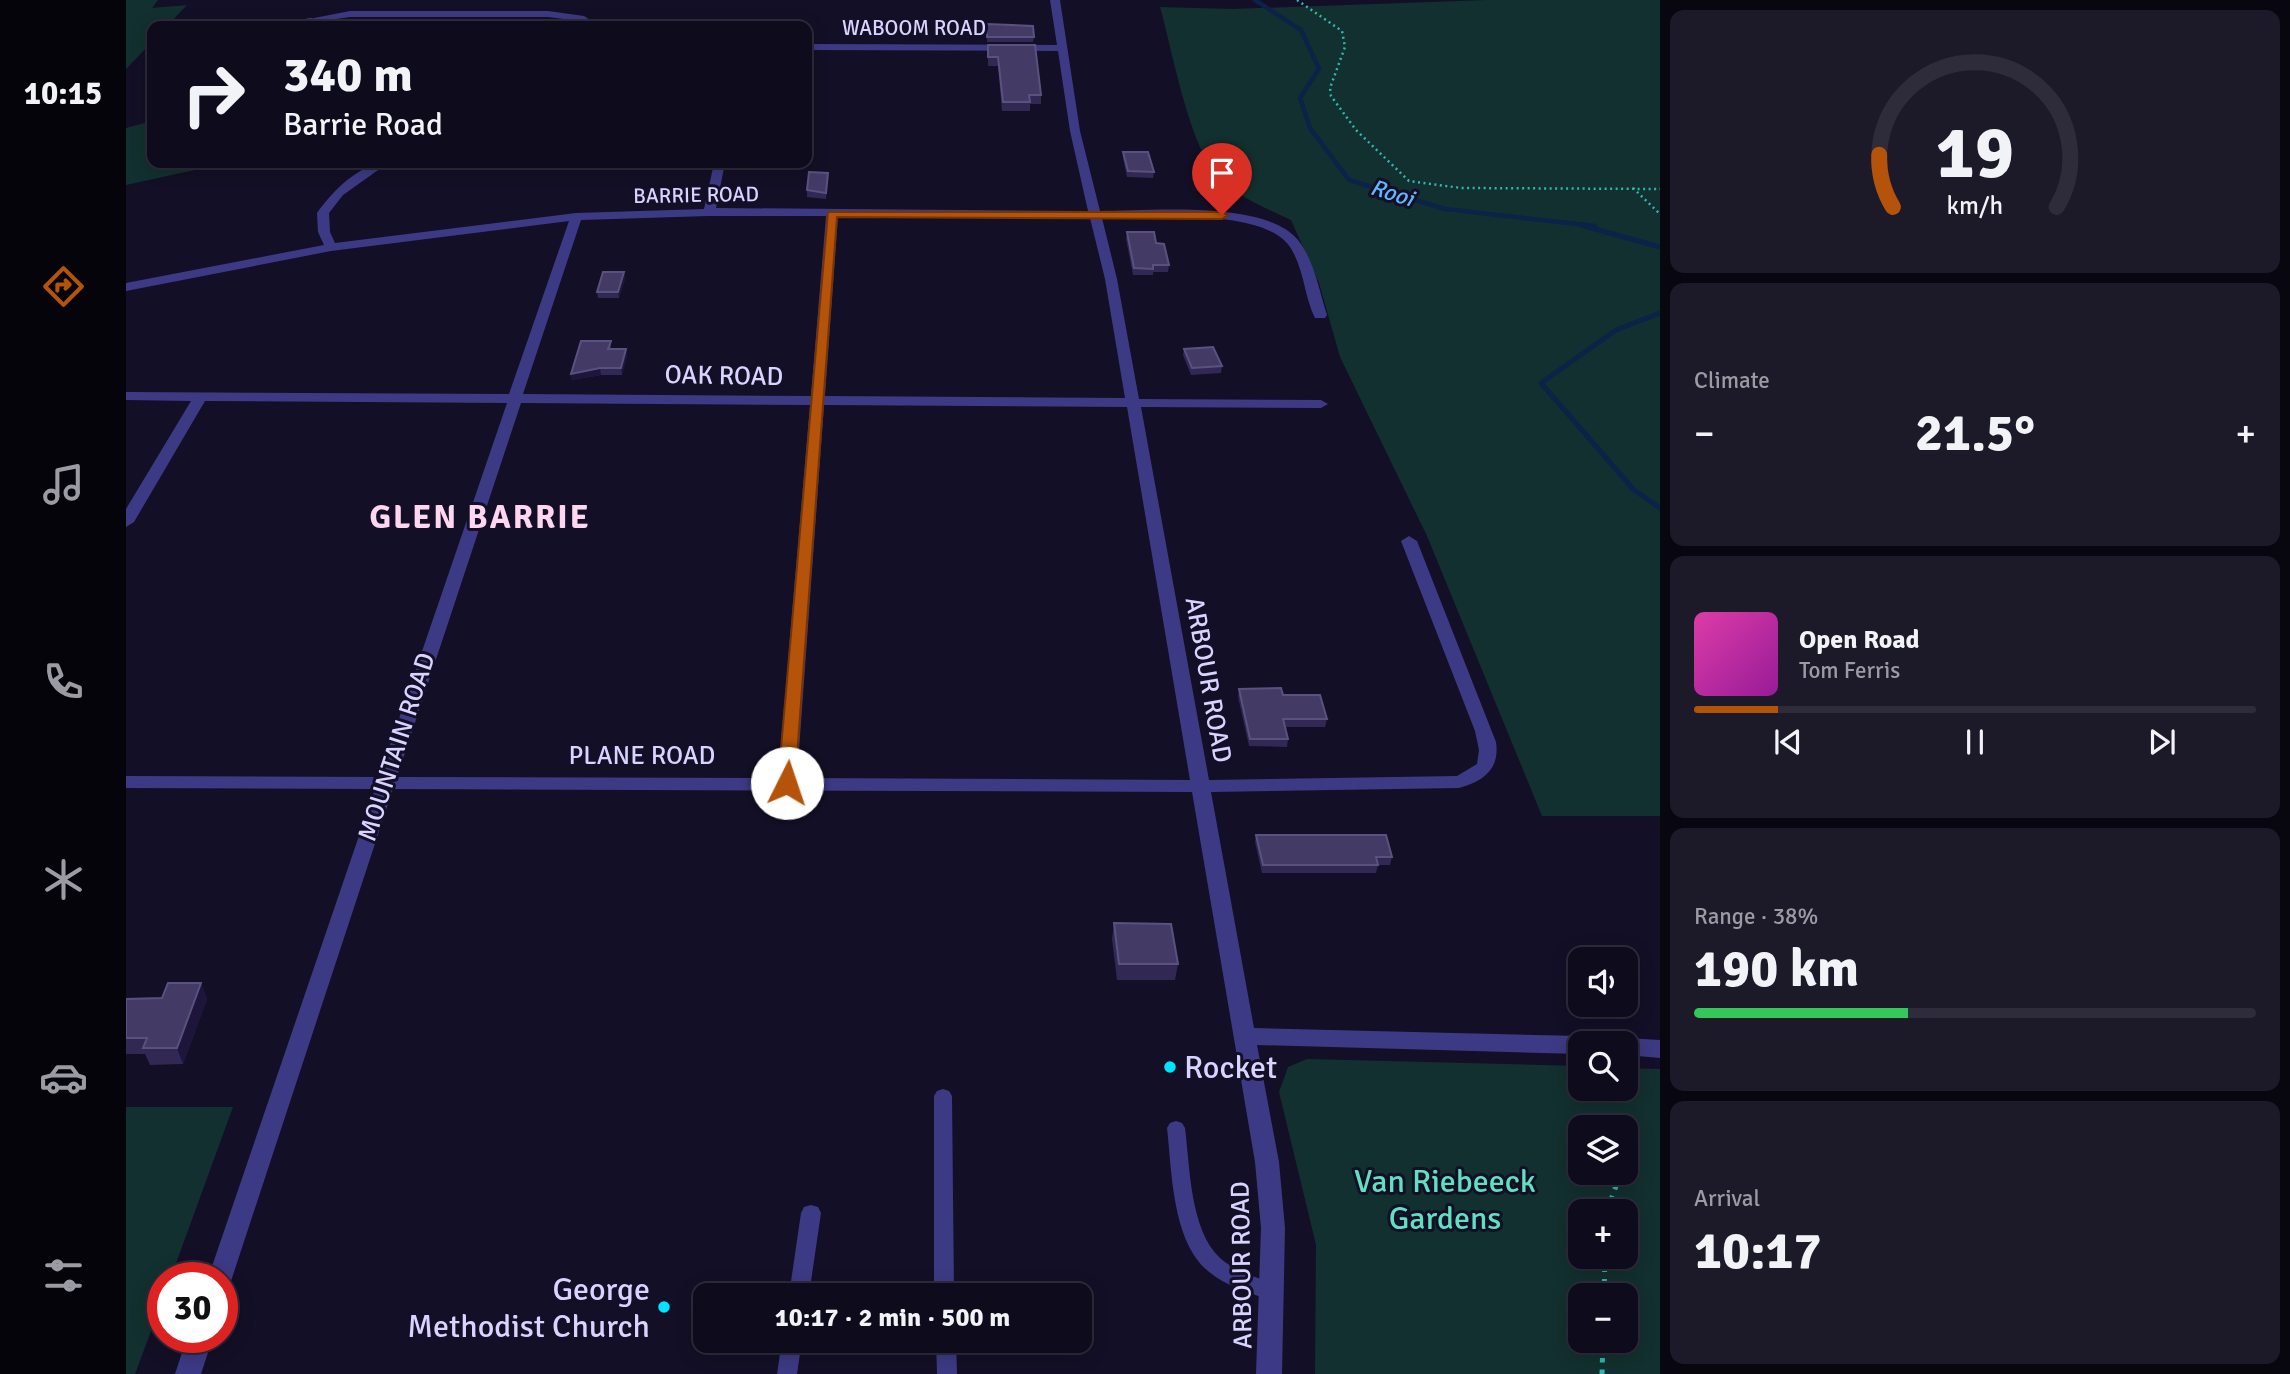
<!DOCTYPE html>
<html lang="en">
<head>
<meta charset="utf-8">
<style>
  :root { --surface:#0e0b1c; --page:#1c1929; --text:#f1f3f6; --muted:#9b9ba3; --line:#2e2b3b; --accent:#b45309 }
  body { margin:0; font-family:Signika,sans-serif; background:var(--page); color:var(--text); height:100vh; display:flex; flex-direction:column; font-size:26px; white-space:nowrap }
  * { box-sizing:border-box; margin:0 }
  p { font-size:23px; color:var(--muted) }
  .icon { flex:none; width:38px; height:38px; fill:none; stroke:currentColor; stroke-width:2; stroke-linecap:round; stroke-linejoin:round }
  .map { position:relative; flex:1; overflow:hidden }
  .panel { display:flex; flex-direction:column; gap:10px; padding:10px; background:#08060f; width:630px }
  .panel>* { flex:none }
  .top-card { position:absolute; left:21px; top:21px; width:665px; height:147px; border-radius:14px; box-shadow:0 4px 18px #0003,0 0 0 2px var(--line); background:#0e0b1c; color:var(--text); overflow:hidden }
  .tools { position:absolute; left:1442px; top:947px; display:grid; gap:14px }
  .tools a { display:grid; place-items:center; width:70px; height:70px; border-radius:14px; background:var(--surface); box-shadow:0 4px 18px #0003,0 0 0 2px var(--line); font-size:35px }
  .speed { position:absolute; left:21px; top:1262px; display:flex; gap:14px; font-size:35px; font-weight:700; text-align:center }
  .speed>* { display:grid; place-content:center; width:91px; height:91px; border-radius:50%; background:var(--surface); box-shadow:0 4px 18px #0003,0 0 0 2px var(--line); line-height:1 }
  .speed .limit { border:10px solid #d22; background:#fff; color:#111 }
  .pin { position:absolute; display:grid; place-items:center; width:60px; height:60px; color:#fff; margin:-72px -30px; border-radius:50% 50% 50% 0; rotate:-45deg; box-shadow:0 0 7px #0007 }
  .pin .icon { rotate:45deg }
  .me { position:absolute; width:77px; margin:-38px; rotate:4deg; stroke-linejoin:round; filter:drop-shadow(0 0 5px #0008) }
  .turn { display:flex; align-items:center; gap:24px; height:147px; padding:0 21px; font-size:32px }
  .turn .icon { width:91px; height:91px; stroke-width:2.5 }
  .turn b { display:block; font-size:49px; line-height:60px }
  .big { font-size:52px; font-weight:700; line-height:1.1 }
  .panel .widget { flex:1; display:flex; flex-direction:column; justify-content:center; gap:10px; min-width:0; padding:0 24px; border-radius:14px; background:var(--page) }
  .panel .dial { align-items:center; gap:0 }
  .dial svg { height:182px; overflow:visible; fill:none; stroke:var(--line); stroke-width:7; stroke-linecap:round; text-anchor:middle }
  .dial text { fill:var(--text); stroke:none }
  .song { display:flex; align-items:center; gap:21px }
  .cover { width:84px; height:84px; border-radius:10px; background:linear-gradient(135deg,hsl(320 70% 55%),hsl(300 70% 35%)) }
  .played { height:7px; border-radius:4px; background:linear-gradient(90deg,var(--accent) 15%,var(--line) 15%) }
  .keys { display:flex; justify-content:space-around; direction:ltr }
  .heat { display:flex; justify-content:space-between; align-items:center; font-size:38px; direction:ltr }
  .charge { height:10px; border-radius:5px; background:linear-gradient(90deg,#34c759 38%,var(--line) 0) }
  .trip { position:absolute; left:567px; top:1283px; width:399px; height:70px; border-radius:14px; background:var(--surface); box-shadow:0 4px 18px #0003,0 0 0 2px var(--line); font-weight:700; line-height:70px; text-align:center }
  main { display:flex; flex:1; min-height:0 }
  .tab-bar { display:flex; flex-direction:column; width:126px; justify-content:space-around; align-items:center; background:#06040b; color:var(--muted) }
  .tab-bar .icon { width:49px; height:49px }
  .tab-bar .current { color:var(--accent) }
  .tab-bar b { font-size:32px; color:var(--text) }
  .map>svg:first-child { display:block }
  .green { fill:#12302f; fill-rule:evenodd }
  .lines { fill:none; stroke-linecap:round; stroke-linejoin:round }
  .stream-far1 { stroke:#0c2248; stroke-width:4.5 }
  .stream { stroke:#0c2248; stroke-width:5 }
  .path-far1 { stroke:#2fb8b0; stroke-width:2.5; stroke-dasharray:2 3.5; stroke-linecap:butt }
  .path { stroke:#2fb8b0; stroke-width:5; stroke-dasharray:4.5 7; stroke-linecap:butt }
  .lane { fill:#3d3a85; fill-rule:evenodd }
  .street { fill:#3d3a85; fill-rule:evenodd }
  .wall { fill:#312854 }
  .shaded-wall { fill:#1d163a }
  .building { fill:#433a66; stroke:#5a527e; stroke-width:2 }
  .route { fill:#b45309; stroke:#753606; stroke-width:2 }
  .poi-dot { fill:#00e5ff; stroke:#130f26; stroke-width:2.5 }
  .labels { text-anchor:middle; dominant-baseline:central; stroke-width:6; stroke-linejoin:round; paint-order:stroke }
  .far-street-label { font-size:21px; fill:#d9d4ff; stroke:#130f26 }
  .far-water-label { font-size:23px; font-style:italic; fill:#62b6ff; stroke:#130f26 }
  .street-label { font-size:26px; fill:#d9d4ff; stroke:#130f26 }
  .near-poi-label { font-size:32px; fill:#d9d4ff; stroke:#130f26; text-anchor:start }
  .near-park-label { font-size:32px; fill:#5fe0c0; stroke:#130f26 }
  .district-label { font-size:33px; font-weight:bold; letter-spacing:2px; fill:#ffd6f0; stroke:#130f26 }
</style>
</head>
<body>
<main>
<nav class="tab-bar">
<b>10:15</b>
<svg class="icon current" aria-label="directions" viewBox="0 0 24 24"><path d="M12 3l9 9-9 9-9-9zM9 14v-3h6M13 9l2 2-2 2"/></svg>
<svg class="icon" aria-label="music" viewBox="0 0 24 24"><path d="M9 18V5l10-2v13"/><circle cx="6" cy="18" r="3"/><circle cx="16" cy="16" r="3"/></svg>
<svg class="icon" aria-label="phone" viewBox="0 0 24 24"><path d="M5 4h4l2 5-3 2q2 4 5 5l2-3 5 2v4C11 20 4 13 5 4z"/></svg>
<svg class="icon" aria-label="climate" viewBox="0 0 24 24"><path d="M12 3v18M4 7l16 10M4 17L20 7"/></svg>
<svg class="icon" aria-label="car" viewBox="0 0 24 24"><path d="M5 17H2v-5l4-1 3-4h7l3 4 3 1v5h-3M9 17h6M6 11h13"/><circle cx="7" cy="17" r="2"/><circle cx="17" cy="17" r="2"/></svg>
<svg class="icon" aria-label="filters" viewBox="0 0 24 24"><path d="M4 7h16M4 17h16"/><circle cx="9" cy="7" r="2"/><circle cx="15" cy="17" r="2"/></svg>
</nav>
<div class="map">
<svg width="1534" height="1374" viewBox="0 0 1534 1374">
  <rect width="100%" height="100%" fill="#130f26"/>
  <g class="green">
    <path d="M0,0H32L26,8L61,5L41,26H26V42L0,69Z"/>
    <path d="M1360,0H1534V816H1416L1301,536L1214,357L1193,283L1165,220C1141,209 1115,198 1095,180C1064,152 1046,49 1034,7L1106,9Z"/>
    <path d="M26,121V163H101L0,185V128Z"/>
    <path d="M1181,1059L1454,1066V1088H1500V1068L1534,1069V1374H1189L1190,1245L1153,1092L1162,1067ZM1500,1127V1172H1454V1127ZM1500,1211V1256H1454V1211ZM1454,1295H1500V1340H1454Z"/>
    <path d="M0,1107H107L45,1277L37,1278V1299L9,1374H0Z"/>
  </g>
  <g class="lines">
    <path class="stream-far1" d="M1129,0L1175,30L1193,69L1174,98L1184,128L1223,180L1319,209L1469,226"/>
    <g class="stream">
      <path d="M1455,225L1534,247"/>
      <path d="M1534,313L1490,330L1415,383L1508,490L1534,508"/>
    </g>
    <g class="path-far1">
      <path d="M1171,0L1216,31L1219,47L1204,88L1205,96L1230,130L1283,181L1335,188L1534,189"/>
      <path d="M1507,188L1534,214"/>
    </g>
    <g class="path">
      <path d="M1500,1160L1507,1141"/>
      <path d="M1481,1211L1495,1172"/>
      <path d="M1478,1295L1479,1256"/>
      <path d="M1476,1374L1477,1340"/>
    </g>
    <g class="lane">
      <path d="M183,18H186V22L166,26H153Z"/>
      <path d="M817,1089L823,1091L826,1096L828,1295H808V1096L811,1091Z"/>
      <path d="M1050,1121L1056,1123L1059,1128C1064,1167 1064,1230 1094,1258C1109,1272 1134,1278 1153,1286L1156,1292L1153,1298L1146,1301C1125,1293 1099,1286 1082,1271C1046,1241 1046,1171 1041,1128L1044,1123Z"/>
      <path d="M685,1205L692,1207L695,1213L683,1295H663L675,1213L678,1207Z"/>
      <path d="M656,1340H676L671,1374H651Z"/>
      <path d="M810,1340H830L831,1374H811Z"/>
    </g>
    <g class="street">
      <path d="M924,0H934L954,131L974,211C1023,211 1140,200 1172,240C1188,260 1193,290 1201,315L1199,318H1189C1178,296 1178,268 1164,247C1137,207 1021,218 976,218L991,279L1013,399L1195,400L1202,404L1195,408L1015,407L1083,780L1331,776L1351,764L1353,750L1349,731L1275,541L1283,536L1291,541L1370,742C1374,769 1358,781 1333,788L1085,792L1128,1028L1454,1036L1464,1043H1454V1054L1131,1045L1153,1162L1159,1228L1156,1374H1130L1135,1228L1129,1162L1066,792L267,789L106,1278L103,1286L96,1288V1278H82L249,789L0,788V776L253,777L381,403L79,401L8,522L0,527V509L65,401L0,400V392L383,394L443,221L205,251L0,291V283L198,245L192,232L191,213C206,192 234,162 262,163L217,195L203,213L204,232L209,243L450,213L578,209L588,163H599L590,208L962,211L944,131L932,51L681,50V44L931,45ZM583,216H700L685,396L397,394L455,220ZM712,216L964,218L979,279L999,398L699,396ZM395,403L684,405L652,778L271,777ZM698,405L1001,407L1064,780L671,778Z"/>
      <path d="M224,11H422L458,16L474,26H462L453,21L422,17H224L183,23L178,20Z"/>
      <path d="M1500,1038L1534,1040V1058L1500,1055V1043H1491Z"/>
      <path d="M61,1337H87L75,1374H49Z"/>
    </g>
  </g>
  <g class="wall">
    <path d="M861,24L908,37L907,42H861Z"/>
    <path d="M862,45L915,95V104H904V111H876L872,66H862Z"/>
    <path d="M997,152L1028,172L1027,178L1001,177L997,158Z"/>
    <path d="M702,173L700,199L681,197V190Z"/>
    <path d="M1001,232L1030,243L1043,265L1042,272H1027V275H1007L1000,239Z"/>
    <path d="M498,272L499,279L493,298H472L471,292Z"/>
    <path d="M485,341V349H500L501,356L496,375H475L446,380L445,374Z"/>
    <path d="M1058,349L1096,366L1095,373L1065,375L1057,355Z"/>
    <path d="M1113,689L1157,695L1201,719L1199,727H1159L1162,739L1161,747L1123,746L1112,697Z"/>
    <path d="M1130,835L1266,857L1264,865H1252L1250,873H1136L1129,842Z"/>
    <path d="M988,923L1052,964L1049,980H991L986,939Z"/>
    <path d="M75,983L81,999L57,1064L24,1065L19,1054H0V999L36,998Z"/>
  </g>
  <g class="shaded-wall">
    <path d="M498,272L499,279L493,298L492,292Z"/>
    <path d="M500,349L501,356L496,375L495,368Z"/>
    <path d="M474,368L475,375L446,380L445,374Z"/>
    <path d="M75,983L81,999L57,1064L51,1048Z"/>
  </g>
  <g class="building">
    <path d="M861,24L907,26L908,37H861Z"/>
    <path d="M862,45H909L915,95H903L904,102H877L872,57H862Z"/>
    <path d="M997,152H1022L1028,172L1002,171Z"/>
    <path d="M683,172L702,173L700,193L681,190Z"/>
    <path d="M1001,232H1028L1030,243L1038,244L1043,265H1027V269L1008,268Z"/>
    <path d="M477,272H498L492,292H471Z"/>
    <path d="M455,341H485L482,349H500L495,368H474L445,374Z"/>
    <path d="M1087,347L1096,366L1066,368L1058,349Z"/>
    <path d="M1155,688L1157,695H1194L1201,719H1157L1162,739H1124L1113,689Z"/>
    <path d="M1130,835H1260L1266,857H1250L1252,865H1137Z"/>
    <path d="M988,923L1045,924L1052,964H993Z"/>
    <path d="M42,983H75L51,1048H17L21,1038H0V999L36,998Z"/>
  </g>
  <path class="route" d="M702,212H1096L1102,215L1096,219L711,217L669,783L661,788L652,783Z"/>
  <g class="poi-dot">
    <circle cx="1044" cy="1067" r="7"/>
    <circle cx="538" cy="1307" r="7"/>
  </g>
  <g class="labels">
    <g class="far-street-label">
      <text x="788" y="28">WABOOM ROAD</text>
      <text transform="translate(570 195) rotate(-1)">BARRIE ROAD</text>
    </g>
    <g class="far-water-label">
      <text transform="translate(1266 193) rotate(17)">Rooi</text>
    </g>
    <g class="street-label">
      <text transform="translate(598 376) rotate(1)">OAK ROAD</text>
      <text transform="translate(1082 680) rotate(80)">ARBOUR ROAD</text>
      <text transform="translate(271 747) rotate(-72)">MOUNTAIN ROAD</text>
      <text x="516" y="756">PLANE ROAD</text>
      <text transform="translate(1116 1265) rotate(-91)">ARBOUR ROAD</text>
    </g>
    <g class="near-poi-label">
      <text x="1058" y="1067">Rocket</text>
      <text x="524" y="1289" text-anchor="end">George<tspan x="524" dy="37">Methodist Church</tspan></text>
    </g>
    <g class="near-park-label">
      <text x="1319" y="1181">Van Riebeeck<tspan x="1319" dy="37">Gardens</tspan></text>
    </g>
    <g class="district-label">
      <text x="354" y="517">GLEN BARRIE</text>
    </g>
  </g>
</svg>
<div class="tools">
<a><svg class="icon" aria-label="sound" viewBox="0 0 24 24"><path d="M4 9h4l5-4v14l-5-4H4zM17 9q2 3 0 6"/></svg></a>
<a><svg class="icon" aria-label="search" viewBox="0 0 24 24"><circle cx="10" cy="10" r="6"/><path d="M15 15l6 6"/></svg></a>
<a><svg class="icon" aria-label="layers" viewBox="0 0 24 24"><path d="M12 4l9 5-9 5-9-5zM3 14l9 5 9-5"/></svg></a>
<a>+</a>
<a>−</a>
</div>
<div class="speed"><div class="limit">30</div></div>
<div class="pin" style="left:1096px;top:215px;background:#d93025"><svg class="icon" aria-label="arrive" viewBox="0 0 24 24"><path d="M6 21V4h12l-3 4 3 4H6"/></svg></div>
<svg class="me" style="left:661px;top:783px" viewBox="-20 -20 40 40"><circle r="19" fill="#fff"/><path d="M0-13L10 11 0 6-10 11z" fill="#b45309"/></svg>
<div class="trip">10:17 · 2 min · 500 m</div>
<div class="top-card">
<div class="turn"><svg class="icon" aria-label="right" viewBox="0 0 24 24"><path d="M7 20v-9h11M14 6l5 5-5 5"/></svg><div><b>340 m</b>Barrie Road</div></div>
</div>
</div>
<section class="panel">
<div class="widget dial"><svg viewBox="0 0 100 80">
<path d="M14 69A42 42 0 1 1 86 69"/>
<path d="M14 69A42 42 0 0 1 8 46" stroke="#b45309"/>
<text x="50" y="56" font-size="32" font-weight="700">19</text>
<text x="50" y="72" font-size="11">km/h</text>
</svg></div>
<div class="widget"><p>Climate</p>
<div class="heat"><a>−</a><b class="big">21.5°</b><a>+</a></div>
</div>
<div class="widget">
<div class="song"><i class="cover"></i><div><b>Open Road</b><p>Tom Ferris</p></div></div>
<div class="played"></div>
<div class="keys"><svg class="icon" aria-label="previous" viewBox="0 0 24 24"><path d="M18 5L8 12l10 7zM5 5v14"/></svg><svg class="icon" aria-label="pause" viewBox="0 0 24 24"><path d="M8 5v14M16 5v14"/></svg><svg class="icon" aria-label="next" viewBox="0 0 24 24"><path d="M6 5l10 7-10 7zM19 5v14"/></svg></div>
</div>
<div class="widget"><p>Range · 38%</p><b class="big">190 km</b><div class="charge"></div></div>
<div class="widget"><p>Arrival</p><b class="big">10:17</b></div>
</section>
</main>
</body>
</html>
